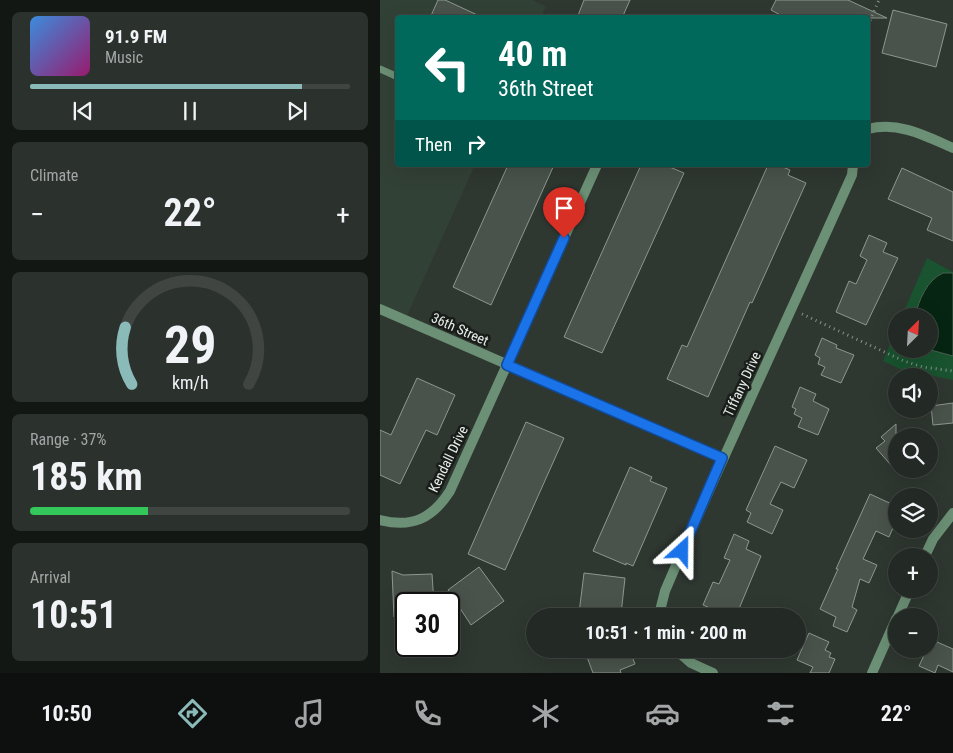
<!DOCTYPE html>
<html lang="en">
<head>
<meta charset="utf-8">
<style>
  :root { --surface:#232925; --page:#2b312d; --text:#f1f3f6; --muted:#a3a6a7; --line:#404542; --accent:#8bbbb9 }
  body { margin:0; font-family:"Roboto Condensed",sans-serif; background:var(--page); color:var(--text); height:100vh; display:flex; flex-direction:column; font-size:19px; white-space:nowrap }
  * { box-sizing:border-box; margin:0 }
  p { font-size:16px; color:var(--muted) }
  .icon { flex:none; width:28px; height:28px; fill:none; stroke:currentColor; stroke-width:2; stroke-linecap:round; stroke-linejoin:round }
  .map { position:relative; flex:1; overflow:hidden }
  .panel { display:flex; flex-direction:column; gap:12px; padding:12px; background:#131714; width:380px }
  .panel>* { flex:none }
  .guide { position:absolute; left:15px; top:15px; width:475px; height:152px; border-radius:5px; box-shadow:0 5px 20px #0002,0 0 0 1px var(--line); background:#00695c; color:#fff; overflow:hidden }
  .needle { width:32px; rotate:24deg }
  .controls { position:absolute; left:508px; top:308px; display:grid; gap:10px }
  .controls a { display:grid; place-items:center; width:50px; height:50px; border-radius:50%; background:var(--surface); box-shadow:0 5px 20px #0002,0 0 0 1px var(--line); font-size:25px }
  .speed { position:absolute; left:15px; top:592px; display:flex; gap:10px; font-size:25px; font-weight:700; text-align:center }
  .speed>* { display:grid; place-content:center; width:65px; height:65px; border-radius:50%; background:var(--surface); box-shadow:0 5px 20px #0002,0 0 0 1px var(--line); line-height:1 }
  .speed .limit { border:2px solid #111; border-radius:8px; background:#fff; color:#111 }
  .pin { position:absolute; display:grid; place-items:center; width:42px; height:42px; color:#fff; margin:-51px -21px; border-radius:50% 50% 50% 0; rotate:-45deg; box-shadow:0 0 5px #0007 }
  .pin .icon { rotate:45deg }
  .me { position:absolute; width:55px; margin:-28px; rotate:24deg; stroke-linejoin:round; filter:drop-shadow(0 0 4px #0008) }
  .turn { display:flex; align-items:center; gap:18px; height:105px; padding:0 20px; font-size:22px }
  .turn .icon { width:65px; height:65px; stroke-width:2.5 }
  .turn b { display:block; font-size:35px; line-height:42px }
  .then { display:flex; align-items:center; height:48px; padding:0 20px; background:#0003; gap:10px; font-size:19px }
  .big { font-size:38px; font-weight:700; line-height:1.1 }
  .panel .tile { flex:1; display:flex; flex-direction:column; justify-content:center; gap:8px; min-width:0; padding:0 18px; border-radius:8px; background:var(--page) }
  .panel .dial { align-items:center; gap:0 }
  .dial svg { height:130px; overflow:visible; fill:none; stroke:var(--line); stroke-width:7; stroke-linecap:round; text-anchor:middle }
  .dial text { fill:var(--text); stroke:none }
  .song { display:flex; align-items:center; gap:15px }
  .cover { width:60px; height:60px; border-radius:8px; background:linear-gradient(135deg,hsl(210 70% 55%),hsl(320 70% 35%)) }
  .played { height:5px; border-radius:2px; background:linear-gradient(90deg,var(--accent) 85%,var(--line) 85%) }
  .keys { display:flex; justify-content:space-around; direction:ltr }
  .heat { display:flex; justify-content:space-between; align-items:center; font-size:28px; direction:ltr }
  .charge { height:8px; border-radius:4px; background:linear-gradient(90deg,#34c759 37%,var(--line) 0) }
  .trip { position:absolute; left:146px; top:608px; width:280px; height:50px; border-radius:25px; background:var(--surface); box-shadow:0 5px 20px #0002,0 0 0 1px var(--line); font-weight:700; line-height:50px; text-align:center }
  .dock { display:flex; height:80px; justify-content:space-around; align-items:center; background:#0e100f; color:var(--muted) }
  .dock .icon { width:35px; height:35px }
  .dock .current { color:var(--accent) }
  .dock b { font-size:22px; color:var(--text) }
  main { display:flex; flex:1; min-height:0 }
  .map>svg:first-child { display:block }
  .built { fill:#324136 }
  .green { fill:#19532f }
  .water { fill:#062512; stroke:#4a6153 }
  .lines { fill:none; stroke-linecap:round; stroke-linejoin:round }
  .stream { stroke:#4a6153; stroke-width:5 }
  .building { fill:#49524b; stroke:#8d978f }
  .path { stroke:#8b928d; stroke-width:3; stroke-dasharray:1 4; stroke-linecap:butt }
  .lane { stroke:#6b9075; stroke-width:7 }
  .street { stroke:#6b9075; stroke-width:10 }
  .route-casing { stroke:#114b97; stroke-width:12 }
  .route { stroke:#1a73e8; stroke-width:9 }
  .labels { text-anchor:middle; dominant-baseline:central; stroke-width:5; stroke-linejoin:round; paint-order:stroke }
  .street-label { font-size:14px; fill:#e8eeea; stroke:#191d1a }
</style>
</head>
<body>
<main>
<section class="panel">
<div class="tile">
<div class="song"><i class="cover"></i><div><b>91.9 FM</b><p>Music</p></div></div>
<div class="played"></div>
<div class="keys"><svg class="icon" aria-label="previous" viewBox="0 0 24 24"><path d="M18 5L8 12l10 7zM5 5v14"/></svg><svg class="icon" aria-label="pause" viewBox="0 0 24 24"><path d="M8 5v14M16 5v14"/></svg><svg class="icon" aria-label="next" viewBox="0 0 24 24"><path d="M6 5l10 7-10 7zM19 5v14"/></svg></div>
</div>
<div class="tile"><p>Climate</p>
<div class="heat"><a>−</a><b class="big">22°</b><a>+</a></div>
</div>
<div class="tile dial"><svg viewBox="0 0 100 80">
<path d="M14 69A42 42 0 1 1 86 69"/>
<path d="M14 69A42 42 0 0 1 10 34" stroke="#8bbbb9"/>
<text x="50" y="56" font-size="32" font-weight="700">29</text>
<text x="50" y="72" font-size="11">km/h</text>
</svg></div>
<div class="tile"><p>Range · 37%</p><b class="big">185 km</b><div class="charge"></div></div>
<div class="tile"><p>Arrival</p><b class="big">10:51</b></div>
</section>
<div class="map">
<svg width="573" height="673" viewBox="0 0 573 673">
  <rect width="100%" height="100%" fill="#2f3731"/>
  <path class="built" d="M0,0H152L166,6L161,17L18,18V165H95L25,320L0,309Z"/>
  <path class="green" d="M547,258L573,272V380L520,369L503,361L516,330V349H549V316H522Z"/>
  <path class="water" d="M563,273H573V356L547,349H549V316H535C539,300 547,280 563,273Z"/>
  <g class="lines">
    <path class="stream" d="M536,356L547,349"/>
  </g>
  <g class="building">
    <path d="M58,0H65L104,18H50Z"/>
    <path d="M204,0H250L242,18H197Z"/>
    <path d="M396,0H468L507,18H406L391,10Z"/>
    <path d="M513,10L567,24L556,67L502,53Z"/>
    <path d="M128,165H174L111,305L73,287Z"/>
    <path d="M261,165H285L304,173L222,353L184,337Z"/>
    <path d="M388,165H398L410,170L408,175L426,183L372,303L370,302L328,397L287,379L302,345L307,347Z"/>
    <path d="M522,168L573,192V241L547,230L552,218L508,199Z"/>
    <path d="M489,235L507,243L503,252L518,258L486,325L456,312L469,281L476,284L487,260L480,256Z"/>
    <path d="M442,338L457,345L456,348L474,355L461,383L441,375L445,367L438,364L440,358L435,355Z"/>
    <path d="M37,378L75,395L57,435L46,430L20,484L0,475V430L11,435Z"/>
    <path d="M420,387L436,394L433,401L449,409L438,435L418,427L422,418L414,414L416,409L412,407Z"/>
    <path d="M573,403V423L553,425L551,406Z"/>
    <path d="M146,422L184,438L125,570L88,554Z"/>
    <path d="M516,424V471L496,448L505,441L501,437Z"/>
    <path d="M395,446L427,460L414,488L401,482L390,504L403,510L392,534L367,522L371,513L366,510Z"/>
    <path d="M250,467L272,477L270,481L287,488L253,566L246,563V565L213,551Z"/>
    <path d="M490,494L516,506V521L509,537L496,531L483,559L497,565L489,583L480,579L472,607L477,610L467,632L453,626L456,617L440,609L458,569H456Z"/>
    <path d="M354,534L369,541L366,549L381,556L356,616H325L328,607L323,605L333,582L339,584L350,560L344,558Z"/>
    <path d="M99,567L124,601L91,625L68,590Z"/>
    <path d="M12,571L23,575L52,574L54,604H26V616L14,617Z"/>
    <path d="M204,573L245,578L241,614L220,612V615L199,613Z"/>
    <path d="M429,633L449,642L445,650L451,653L449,657L455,659L449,673H430L433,667L417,660Z"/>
    <path d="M557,642L573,649V672L558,665L555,673L539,666L547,649H549L550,643L555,646Z"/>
    <path d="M204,649H249L255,664L240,670L241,673H213Z"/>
  </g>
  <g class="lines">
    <g class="path">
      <path d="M488,25L499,0"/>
      <path d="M422,314L524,361L543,367L573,371"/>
    </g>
    <path class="lane" d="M0,69L18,77"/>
    <g class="street">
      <path d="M488,129C518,121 546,136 573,148"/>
      <path d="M0,309L342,458"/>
      <path d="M0,520C32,528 52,519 70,491L217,165"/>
      <path d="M545,556L553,539L573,513"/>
      <path d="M282,616L281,607L285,591C345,451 410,314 472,175L473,165"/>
      <path d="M518,616L530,589"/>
      <path d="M295,649L311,663L333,673"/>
      <path d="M492,673L516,619"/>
    </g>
  </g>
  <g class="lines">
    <defs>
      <path id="route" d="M184,238L127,365L342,458L302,551"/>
    </defs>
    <use href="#route" class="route-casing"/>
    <use href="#route" class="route"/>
  </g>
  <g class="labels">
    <g class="street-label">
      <text transform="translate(80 329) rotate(24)">36th Street</text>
      <text transform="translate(362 384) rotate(-65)">Tiffany Drive</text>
      <text transform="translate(68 459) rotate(-64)">Kendall Drive</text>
    </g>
  </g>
</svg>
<div class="controls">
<a><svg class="needle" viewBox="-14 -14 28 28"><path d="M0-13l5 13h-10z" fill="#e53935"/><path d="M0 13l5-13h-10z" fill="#a3a6a7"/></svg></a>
<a><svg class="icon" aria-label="sound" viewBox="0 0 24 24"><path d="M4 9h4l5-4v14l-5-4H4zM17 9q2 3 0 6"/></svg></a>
<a><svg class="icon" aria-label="search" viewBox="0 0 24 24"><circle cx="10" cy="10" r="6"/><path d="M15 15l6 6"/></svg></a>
<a><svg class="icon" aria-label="layers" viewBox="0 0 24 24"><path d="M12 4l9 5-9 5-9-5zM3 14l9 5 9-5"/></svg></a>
<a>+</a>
<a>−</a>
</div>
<div class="speed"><div class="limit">30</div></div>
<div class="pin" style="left:184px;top:238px;background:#d93025"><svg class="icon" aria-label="arrive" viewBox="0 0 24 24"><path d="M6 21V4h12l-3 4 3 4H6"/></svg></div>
<svg class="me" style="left:302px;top:551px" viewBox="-20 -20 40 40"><path d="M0-17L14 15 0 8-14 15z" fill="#1a73e8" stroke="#fff" stroke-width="4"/></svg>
<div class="trip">10:51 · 1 min · 200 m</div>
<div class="guide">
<div class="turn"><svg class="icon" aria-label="left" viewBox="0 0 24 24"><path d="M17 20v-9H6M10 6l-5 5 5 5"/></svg><div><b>40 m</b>36th Street</div></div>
<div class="then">Then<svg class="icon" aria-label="right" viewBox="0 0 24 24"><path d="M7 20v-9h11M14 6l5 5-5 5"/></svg></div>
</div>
</div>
</main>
<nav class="dock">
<b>10:50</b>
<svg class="icon current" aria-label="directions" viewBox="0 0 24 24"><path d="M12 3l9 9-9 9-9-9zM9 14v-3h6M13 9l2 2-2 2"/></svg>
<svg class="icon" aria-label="music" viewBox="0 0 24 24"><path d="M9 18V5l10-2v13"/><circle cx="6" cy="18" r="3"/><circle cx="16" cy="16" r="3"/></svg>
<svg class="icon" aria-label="phone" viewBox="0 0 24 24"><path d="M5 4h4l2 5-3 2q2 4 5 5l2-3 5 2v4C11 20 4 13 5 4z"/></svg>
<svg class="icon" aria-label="climate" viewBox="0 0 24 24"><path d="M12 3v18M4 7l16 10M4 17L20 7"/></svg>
<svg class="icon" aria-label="car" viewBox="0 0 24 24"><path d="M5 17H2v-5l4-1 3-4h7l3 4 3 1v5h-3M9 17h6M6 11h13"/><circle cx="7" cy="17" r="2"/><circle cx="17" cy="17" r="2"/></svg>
<svg class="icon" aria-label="filters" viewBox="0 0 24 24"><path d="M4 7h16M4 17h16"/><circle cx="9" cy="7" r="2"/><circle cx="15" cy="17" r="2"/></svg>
<b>22°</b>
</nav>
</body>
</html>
